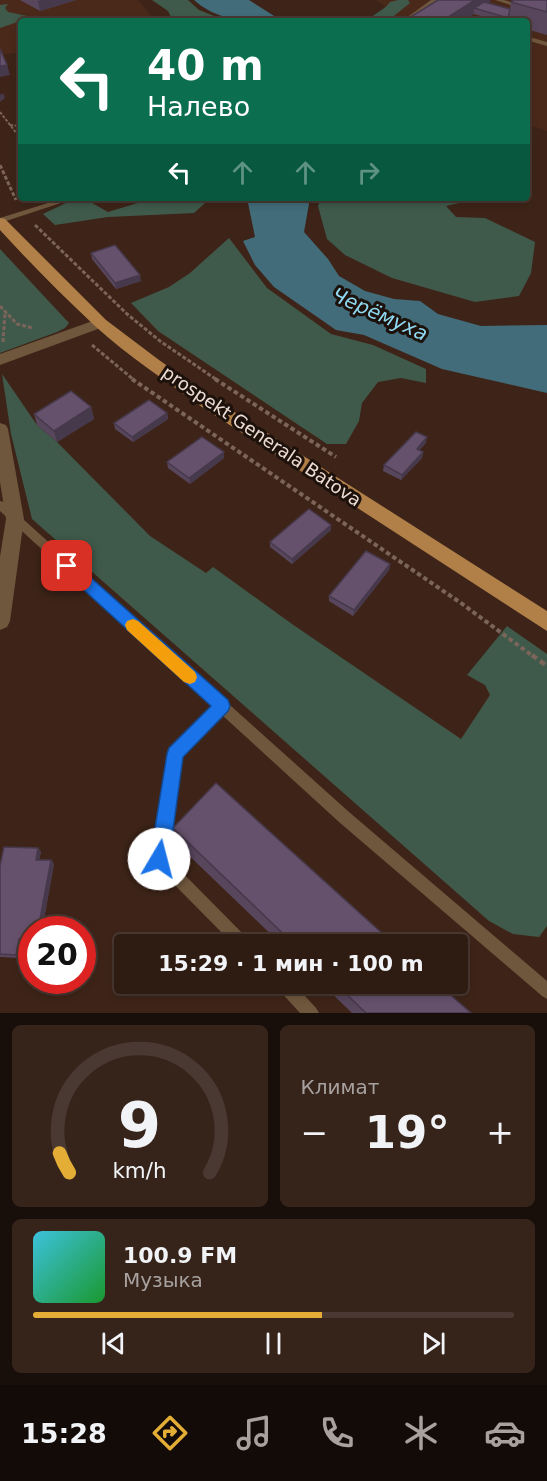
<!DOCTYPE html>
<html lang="ru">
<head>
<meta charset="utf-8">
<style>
  :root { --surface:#2e1b12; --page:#36241b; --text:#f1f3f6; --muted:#a7a19f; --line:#493932; --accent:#e4ad35 }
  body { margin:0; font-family:"DejaVu Sans",sans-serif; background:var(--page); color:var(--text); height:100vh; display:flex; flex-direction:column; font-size:22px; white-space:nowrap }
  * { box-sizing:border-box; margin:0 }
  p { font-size:20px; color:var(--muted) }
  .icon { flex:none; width:33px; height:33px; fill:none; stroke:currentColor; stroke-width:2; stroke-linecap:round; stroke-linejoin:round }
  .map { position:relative; height:1013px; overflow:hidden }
  .panel { display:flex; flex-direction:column; gap:12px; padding:12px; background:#190f0a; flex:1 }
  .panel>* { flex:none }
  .banner { position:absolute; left:18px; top:18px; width:512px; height:183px; border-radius:6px; box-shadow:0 3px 9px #0003,0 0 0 2px var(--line); background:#0b6e4f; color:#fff; overflow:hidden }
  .speed { position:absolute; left:18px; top:916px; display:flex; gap:12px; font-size:30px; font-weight:700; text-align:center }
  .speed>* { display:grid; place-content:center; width:78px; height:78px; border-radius:50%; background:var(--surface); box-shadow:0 3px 9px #0003,0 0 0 2px var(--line); line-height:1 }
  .speed .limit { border:9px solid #d22; background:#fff; color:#111 }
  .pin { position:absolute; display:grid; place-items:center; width:51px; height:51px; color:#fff; margin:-26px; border-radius:12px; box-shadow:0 3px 9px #0006 }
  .me { position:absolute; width:66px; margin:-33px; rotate:8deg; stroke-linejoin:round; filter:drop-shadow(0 0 4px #0008) }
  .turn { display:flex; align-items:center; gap:21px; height:126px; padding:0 30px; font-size:27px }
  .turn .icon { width:78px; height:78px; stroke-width:2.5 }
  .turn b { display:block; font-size:42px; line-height:51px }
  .lanes { display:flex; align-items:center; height:57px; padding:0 30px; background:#0003; justify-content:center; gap:30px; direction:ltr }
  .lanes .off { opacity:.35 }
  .big { font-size:45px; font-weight:800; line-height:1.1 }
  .panel .widget { flex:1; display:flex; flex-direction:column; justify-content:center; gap:9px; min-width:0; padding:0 21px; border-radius:9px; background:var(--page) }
  .panel .dial { align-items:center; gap:0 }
  .dial svg { height:156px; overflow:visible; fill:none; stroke:var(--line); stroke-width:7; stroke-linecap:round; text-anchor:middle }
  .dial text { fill:var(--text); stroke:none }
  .song { display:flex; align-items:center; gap:18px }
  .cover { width:72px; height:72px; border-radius:9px; background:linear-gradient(135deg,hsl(190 70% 55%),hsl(130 70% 35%)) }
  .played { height:6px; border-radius:3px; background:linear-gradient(90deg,var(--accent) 60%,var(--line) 60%) }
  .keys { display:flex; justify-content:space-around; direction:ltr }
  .heat { display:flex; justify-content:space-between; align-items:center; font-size:33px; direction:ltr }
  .panel .tiles { flex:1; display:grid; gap:12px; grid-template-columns:1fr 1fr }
  .widget:last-child { grid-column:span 2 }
  .trip { position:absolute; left:114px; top:934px; width:354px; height:60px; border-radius:6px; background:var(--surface); box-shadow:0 3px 9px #0003,0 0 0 2px var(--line); font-weight:800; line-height:60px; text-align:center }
  .dock { display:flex; height:96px; justify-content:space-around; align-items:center; background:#120b07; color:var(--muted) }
  .dock .icon { width:42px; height:42px }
  .dock .active { color:var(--accent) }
  .dock b { font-size:27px; color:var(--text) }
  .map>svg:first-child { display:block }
  .built { fill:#4a291a }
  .green { fill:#3f5a4b }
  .water { fill:#426c7a }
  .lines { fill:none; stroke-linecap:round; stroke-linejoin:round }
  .path-far3 { stroke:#7b645a; stroke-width:2; stroke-dasharray:3 1.5; stroke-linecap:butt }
  .path-far2 { stroke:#7b645a; stroke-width:3; stroke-dasharray:4 2; stroke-linecap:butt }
  .path-far1 { stroke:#7b645a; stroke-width:4; stroke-dasharray:4.5 3; stroke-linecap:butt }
  .path { stroke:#7b645a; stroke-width:4.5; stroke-dasharray:6 4; stroke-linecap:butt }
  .lane { fill:#6f573d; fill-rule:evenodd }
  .street { fill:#6f573d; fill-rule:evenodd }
  .primary { fill:#b18049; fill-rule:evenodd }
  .wall { fill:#58465d }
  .shaded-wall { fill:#47394c }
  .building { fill:#66516c; stroke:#47394c; stroke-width:1.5 }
  .route { fill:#1a73e8; stroke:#114b97; stroke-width:1.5 }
  .slow { fill:#f59e0b }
  .labels { text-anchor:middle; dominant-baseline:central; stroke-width:6; stroke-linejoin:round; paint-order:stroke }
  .street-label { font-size:18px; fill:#eddcd4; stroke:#1d110b }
  .water-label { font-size:20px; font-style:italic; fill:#8fdaf2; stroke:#1d110b }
</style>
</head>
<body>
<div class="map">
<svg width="547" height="1013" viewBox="0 0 547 1013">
  <rect width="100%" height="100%" fill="#3e2418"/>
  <g class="built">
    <path d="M0,0H138L155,21H21V52L0,55Z"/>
    <path d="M376,0H547V131L527,124L526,21H376L391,10Z"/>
  </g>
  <g class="green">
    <path d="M152,0H188L199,10L227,21H167L171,17L168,11Z"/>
    <path d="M398,0H408L410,3L390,19L375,20L373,16C379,11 385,9 390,2Z"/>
    <path d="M8,4L5,8L8,12L32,17L0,28V5Z"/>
    <path d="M144,198H207L206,202L194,213L108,217L55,225L43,214L66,203L85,199L108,212L141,202Z"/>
    <path d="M321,198H466L468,201L446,206L456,217L485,218L535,242L531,273L519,296L475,302L392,278L345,255L327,239L318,206Z"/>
    <path d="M229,238L267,288L331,334L373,345L426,369V383L401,378L378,382L362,403L359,421L346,444H327L158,331L131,303L169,287L190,273Z"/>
    <path d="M0,249L69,323L65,328L57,332L0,353Z"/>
    <path d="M2,374L37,425L57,442L150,536L206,573L213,567L292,624L461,739L490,695L485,685L467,675L507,626L547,654V926L539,937L513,934L489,921L32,519L11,434Z"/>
  </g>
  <g class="water">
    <path d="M194,0H249L282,21C249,21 220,23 194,0Z"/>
    <path d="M247,198H310L304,232L328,259L339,276L365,291L394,299L420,301L438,314L481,326L547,325V393L442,369L364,335L336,330L274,287L255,265L243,241L255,237Z"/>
  </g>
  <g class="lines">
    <g class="path-far3">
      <path d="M0,112L21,139"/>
      <path d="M10,125L21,126"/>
    </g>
    <g class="path-far2">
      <path d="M0,165L16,200"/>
      <path d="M35,225L127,314L160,341L217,380"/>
      <path d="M0,306L17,324L33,328"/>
      <path d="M3,342L5,313"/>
      <path d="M92,345L134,380"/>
    </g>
    <g class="path-far1">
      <path d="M132,379L461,603L534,657"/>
      <path d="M215,379L336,457"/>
    </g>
    <path class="path" d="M532,655L547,666"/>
    <g class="lane">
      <path d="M431,0H438L409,21H402Z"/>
      <path d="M495,0H504L538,10L547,4V9L539,14Z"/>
      <path d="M526,36L547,42V46L526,40Z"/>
      <path d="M64,198H76L0,223V218Z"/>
      <path d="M0,501L4,502L349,812L547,981V999L542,996L339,822L222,715L181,757L166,856L249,940L251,945H234L154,864L152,859L169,754L170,750L213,706L0,511Z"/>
      <path d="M275,984H294L316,1008L319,1013H300L278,989Z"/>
    </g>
    <g class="street">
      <path d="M101,318L108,323L106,326L0,365V354Z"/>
      <path d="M0,423L6,425L8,429L24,519L10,621L7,627L0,630V557L6,519L0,482Z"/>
    </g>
    <path class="primary" d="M0,218L5,219L106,320L159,360L214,399L547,611V631L202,407C166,381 128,356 95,326C62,295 30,263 0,230Z"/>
  </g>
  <g class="wall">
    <path d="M20,0H76L40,11Z"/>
    <path d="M438,0L490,3H489L510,9L511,2L547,0V35L526,29V21H499L474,14L462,21Z"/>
    <path d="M91,253L141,281L116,289L92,259Z"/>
    <path d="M91,407L94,419L57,442L37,425L34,414Z"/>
    <path d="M167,413L168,419L133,442L115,429L114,423Z"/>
    <path d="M426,443L419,450L423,452L422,458L401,480L383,471L384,465Z"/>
    <path d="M224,458L190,484L168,468L167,462Z"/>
    <path d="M331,530L292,564L270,547V542Z"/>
    <path d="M390,564L389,570L353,616L329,601V596Z"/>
    <path d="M173,828L395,945H282L177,844Z"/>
    <path d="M38,848L41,852L39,860H51L54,864L42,930H32V942H22L19,958L0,957V866Z"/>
    <path d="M322,984H438L471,1013H352Z"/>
  </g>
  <g class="shaded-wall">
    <path d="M42,0H76L40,11L38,1Z"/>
    <path d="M475,0H490V3L479,10L474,8V14L462,21H442Z"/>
    <path d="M7,65L10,75L0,77V66Z"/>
    <path d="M3,93L5,98L0,102V95Z"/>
    <path d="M140,275L141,281L116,289L115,283Z"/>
    <path d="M91,407L94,419L57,442L54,431Z"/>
    <path d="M167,413L168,419L133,442L132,437Z"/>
    <path d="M427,437L426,443L415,454L417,449Z"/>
    <path d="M224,452V458L190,484L189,478Z"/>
    <path d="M423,452L422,458L401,480L402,475Z"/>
    <path d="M331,525V530L292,564V559Z"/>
    <path d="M390,564L389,570L353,616L354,610Z"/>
    <path d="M38,848L41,852L38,863L36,860Z"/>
    <path d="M51,860L54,864L42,930H38Z"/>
    <path d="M19,939L22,942L19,958L16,955Z"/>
  </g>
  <g class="building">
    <path d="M438,0H475L442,21H404Z"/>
    <path d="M514,0H547V12L511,2Z"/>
    <path d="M484,2L510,9L508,18L474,8Z"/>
    <path d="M0,49L7,65L0,66Z"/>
    <path d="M115,245L140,275L115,283L91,253Z"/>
    <path d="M71,391L91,407L54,431L34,414Z"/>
    <path d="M149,400L167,413L132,437L114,423Z"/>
    <path d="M416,432L427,437L417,449L423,452L402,475L384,465Z"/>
    <path d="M202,437L224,452L189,478L167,462Z"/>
    <path d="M309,509L331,525L292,559L270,542Z"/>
    <path d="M366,551L390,564L354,610L329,596Z"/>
    <path d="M216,783L395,945H295L173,828Z"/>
    <path d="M4,847L38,848L36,860H51L38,930H32V939H19L16,955L0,954V866Z"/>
    <path d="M336,984H438L471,1013H366Z"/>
  </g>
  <path class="route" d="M67,560L72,561L228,700L230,706L228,711L183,757L169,859L166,866L159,868L153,866L150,859L167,754L169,748L211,706L62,570L60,566L62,561Z"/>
  <path class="slow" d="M133,619L138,621L195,672L197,677L195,682L190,684L184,682L127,630L125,625L127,621Z"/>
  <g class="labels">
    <g class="street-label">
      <text transform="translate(262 436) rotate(34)">prospekt Generala Batova</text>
    </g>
    <g class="water-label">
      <text transform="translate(380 314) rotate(24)">Черёмуха</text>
    </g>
  </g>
</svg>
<div class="speed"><div class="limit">20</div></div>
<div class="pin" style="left:67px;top:566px;background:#d93025"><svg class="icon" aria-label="arrive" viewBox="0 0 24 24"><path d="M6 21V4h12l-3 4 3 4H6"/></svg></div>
<svg class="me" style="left:159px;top:859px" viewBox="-20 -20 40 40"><circle r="19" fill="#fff"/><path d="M0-13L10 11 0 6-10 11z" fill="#1a73e8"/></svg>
<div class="trip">15:29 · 1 мин · 100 m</div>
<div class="banner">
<div class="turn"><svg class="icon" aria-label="left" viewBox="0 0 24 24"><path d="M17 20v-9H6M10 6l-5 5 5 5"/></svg><div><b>40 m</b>Налево</div></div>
<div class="lanes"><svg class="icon" aria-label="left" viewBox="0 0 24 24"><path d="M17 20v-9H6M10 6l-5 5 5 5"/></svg><svg class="icon off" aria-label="ahead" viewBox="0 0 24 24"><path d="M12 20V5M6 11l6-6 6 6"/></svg><svg class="icon off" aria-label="ahead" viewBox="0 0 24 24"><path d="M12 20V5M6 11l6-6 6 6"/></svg><svg class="icon off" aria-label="right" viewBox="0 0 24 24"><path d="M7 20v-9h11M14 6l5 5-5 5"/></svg></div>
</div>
</div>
<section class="panel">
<div class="tiles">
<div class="widget dial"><svg viewBox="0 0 100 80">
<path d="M14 69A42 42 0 1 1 86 69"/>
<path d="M14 69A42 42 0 0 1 9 59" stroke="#e4ad35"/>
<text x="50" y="56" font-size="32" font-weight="700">9</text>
<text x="50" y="72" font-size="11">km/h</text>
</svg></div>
<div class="widget"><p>Климат</p>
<div class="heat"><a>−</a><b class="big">19°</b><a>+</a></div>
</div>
<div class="widget">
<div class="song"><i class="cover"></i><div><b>100.9 FM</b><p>Музыка</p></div></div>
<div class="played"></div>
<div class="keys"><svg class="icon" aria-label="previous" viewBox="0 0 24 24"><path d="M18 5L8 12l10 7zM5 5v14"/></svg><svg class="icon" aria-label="pause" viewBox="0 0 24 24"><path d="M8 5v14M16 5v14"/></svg><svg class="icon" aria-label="next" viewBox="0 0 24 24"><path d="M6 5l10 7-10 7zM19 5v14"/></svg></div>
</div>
</div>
</section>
<nav class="dock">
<b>15:28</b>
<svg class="icon active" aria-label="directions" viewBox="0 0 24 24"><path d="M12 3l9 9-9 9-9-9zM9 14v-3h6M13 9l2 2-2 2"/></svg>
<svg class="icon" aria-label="music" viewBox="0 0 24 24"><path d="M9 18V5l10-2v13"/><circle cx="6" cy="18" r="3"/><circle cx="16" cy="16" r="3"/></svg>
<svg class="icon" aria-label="phone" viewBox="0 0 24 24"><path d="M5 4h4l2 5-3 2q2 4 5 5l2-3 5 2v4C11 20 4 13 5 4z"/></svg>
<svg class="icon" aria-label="climate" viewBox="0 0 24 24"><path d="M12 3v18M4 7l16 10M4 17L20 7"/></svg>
<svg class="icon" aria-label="car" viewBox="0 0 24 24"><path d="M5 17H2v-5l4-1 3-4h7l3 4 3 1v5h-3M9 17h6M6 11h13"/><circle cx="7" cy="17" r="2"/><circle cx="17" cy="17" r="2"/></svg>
</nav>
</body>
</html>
